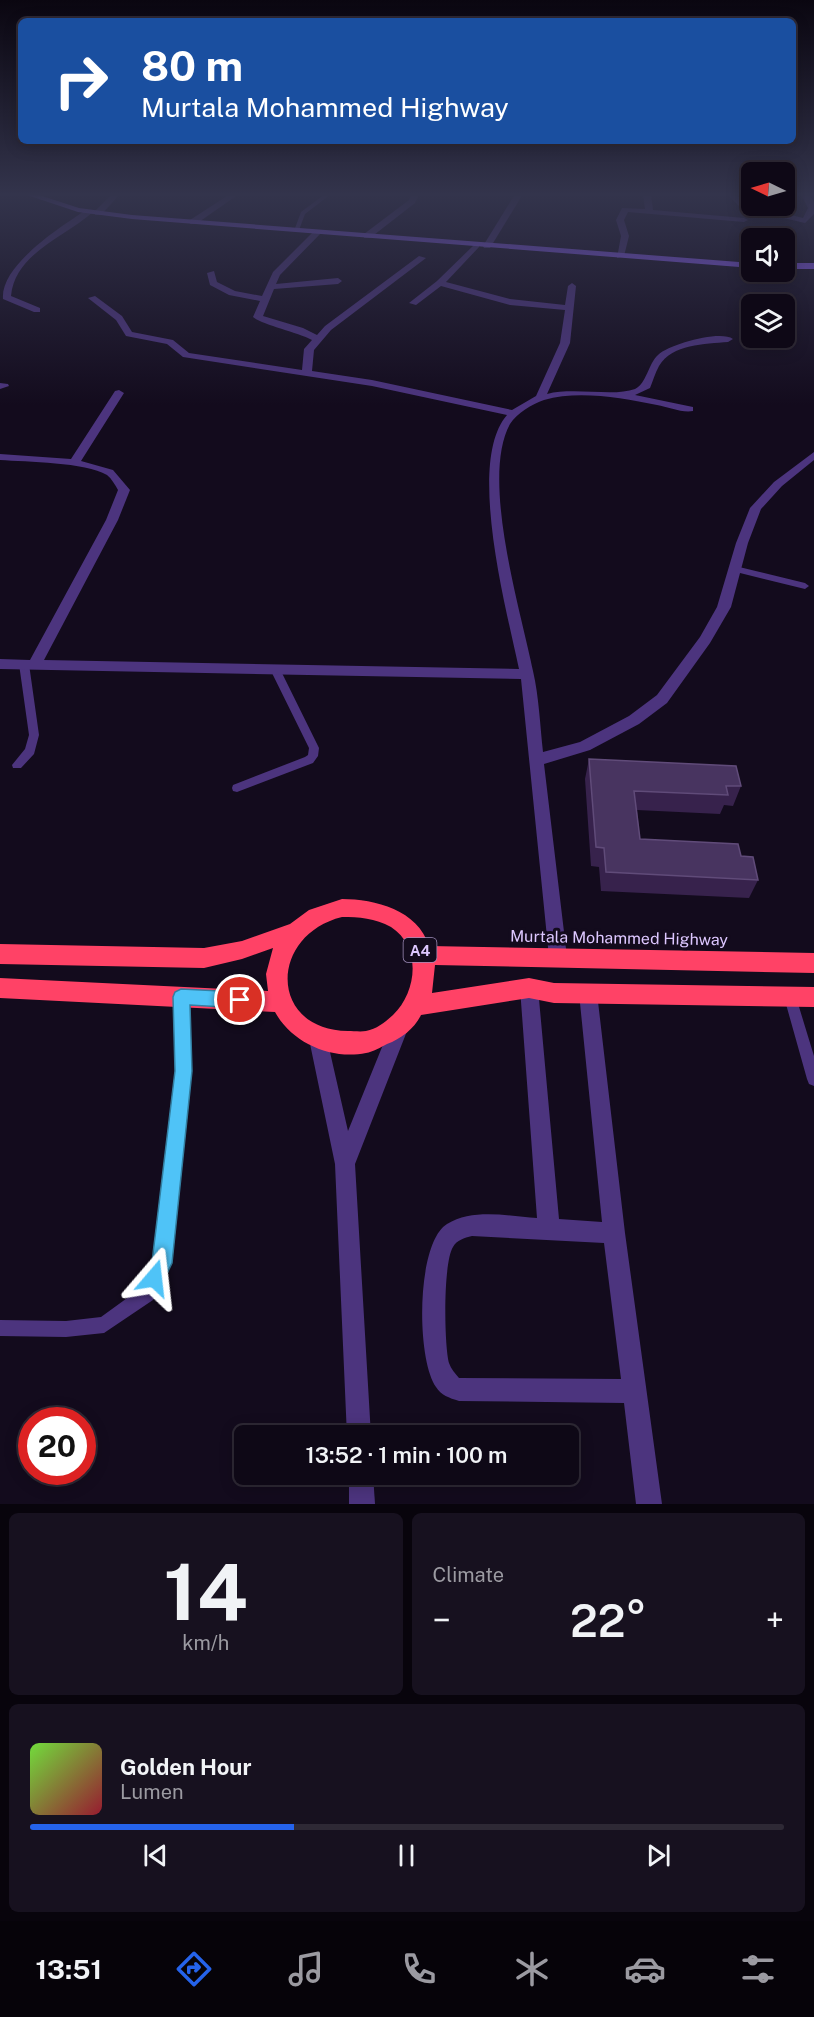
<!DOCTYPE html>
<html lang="en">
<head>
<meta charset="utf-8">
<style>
  :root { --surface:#0e0816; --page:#17111f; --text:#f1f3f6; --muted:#9b9aa1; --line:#2e2935; --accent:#2563eb }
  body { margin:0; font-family:"Public Sans",sans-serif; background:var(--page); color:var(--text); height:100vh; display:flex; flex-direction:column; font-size:22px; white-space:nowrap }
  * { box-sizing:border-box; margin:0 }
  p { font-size:20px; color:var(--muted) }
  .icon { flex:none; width:33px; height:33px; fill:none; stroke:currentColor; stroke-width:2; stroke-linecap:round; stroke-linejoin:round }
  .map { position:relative; height:1504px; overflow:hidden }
  .details { display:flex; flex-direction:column; gap:9px; padding:9px; background:#08040c; flex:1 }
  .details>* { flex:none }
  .banner { position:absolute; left:18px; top:18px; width:778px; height:126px; border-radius:9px; box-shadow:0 3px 15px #0003,0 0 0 2px var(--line); background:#1a4fa0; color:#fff; overflow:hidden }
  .needle { width:39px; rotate:275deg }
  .tools { position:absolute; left:741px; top:162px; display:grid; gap:12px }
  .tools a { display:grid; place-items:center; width:54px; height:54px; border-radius:9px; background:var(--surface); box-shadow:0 3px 15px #0003,0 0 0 2px var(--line); font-size:30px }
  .speed { position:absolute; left:18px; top:1407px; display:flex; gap:12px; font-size:30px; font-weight:700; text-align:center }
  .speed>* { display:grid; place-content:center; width:78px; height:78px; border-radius:50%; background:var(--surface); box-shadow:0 3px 15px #0003,0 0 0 2px var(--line); line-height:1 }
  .speed .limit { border:9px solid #d22; background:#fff; color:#111 }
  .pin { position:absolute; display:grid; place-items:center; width:51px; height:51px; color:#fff; margin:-26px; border:3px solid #fff; border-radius:50%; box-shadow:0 2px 6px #0007 }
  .me { position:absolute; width:66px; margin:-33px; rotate:17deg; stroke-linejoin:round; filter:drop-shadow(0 0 4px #0008) }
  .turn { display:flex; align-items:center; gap:21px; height:126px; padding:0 24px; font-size:27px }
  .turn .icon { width:78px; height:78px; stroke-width:2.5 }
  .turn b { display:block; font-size:42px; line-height:51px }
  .big { font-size:45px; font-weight:600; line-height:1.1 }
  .details .card { flex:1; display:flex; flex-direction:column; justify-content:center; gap:9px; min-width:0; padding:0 21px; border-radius:9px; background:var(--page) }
  .details .dial { align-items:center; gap:0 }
  .dial b { font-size:78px; line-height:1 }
  .song { display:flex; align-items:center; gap:18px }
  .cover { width:72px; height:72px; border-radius:9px; background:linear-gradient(135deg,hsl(100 70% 55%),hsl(350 70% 35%)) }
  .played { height:6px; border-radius:3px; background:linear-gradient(90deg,var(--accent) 35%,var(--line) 35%) }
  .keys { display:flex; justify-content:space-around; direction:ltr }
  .heat { display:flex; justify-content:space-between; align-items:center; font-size:33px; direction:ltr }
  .details .tiles { flex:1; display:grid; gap:9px; grid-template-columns:1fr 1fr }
  .card:last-child { grid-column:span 2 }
  .trip { position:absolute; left:234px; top:1425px; width:345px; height:60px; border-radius:9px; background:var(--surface); box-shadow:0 3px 15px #0003,0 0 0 2px var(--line); font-weight:600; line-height:60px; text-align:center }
  .tab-bar { display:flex; height:96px; justify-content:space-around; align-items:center; background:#060309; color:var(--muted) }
  .tab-bar .icon { width:42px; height:42px }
  .tab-bar .active { color:var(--accent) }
  .tab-bar b { font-size:27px; color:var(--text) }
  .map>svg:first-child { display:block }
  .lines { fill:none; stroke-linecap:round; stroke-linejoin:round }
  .lane { fill:#4c347e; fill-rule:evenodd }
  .street { fill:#4c347e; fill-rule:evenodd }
  .secondary { fill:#905eff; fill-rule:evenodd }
  .highway { fill:#ff4266; fill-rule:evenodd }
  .wall { fill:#37224c }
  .building { fill:#483460; stroke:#604b79; stroke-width:1.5 }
  .route { fill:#4fc3f7; stroke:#337fa1; stroke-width:1.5 }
  .labels { text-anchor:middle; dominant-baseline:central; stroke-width:6; stroke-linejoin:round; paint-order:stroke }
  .shield { fill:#130b1d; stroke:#a08fbb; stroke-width:1.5 }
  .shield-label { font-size:15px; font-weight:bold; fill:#ddc7ff }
  .street-label { font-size:16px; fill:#ddc7ff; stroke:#130b1d }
</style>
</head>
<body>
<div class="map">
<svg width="814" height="1504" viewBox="0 0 814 1504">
  <rect width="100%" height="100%" fill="#130b1d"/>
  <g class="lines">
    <g class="lane">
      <path d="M325,194H331L305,214L299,230L294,231L301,212Z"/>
      <path d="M735,566L805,583L809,586L805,589L732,571L731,569Z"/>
      <path d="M24,661L29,664L39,735L34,754L21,768H13L12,765L25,749L29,735L19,664Z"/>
      <path d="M275,666L280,669L319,748L318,756L313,763L237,792L233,791L232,788L233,785L305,757L308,755L309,748L270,669Z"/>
      <path d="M181,991L186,993L187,997L190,1071L170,1263L153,1300L104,1333L66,1337L0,1336V1320L66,1321L101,1317L141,1288L154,1262L176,1071L175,997L176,993Z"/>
      <path d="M790,991L795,993L796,997L814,1056V1086L809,1084L807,1079L784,997L785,993Z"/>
    </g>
    <g class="street">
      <path d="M112,194H120L101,215H95V211Z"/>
      <path d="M230,194H239L196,224H190V220Z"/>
      <path d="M411,194H419L415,203L370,238H364V234L409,200Z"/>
      <path d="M515,194H523L490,248H484L483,246Z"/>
      <path d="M643,194H651L653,210L744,218L748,220L744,222L628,212L624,220L629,236L624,256L617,258L621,236L616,220L622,208L645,209Z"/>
      <path d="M727,194H735L747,204L803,218L808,208L801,194H809L814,202V214L805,223L741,208Z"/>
      <path d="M86,210L93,212C65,237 15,253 11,296L40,308V312H34L3,299C0,265 62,226 86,210Z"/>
      <path d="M315,230L322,232L280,275L276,284L338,278L342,281L338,284L274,289L263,316L303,328L317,335L325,326L419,256L426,258L331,330L314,350L312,371L372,380L512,410L536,396L560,343L565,310L510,305L441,286L416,305L409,303L437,281L476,243H479V247L446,282L510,299L565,305L568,286L572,283L576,286L570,343L547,394C574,387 614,397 635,389C647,383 648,364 658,355C670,344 720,330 733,339L728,342C705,344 672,344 659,366C655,373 653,381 650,388L635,395L693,407V411C682,413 668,407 657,405C621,398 579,390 544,400C532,404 517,413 510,424C480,479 521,611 533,671C539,697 540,725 543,752L580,742L629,716L657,695L700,637L717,607L736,543L750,508L774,482L814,452V460L782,486L761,509L748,543L731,607L710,643L667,703L639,724L590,750L544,764L567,957L564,963L558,965L552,963L549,957L521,679L0,669V659L30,660L106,520L118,490C115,485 112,479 107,475C85,462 27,462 0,460V454L71,459L115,391L119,390L124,393L81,461L113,470L130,490L118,520L44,660L519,669C507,611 466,462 507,415L372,386L183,357L167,344L126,336L116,320L88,298L95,296L122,316L132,332L173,340L189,353L302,370L304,349L312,340C297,332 262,325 253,317L260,301L229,295L210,285L207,273L214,271L217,282L235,291L262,296L273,272Z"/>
      <path d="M0,383L8,384L9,386L0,389Z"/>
      <path d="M529,980L535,982L538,988L559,1219L602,1222L579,993L582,987L588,985L594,987L597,993L625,1233L662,1504H636L624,1403L459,1401C449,1398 441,1395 436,1387C416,1359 416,1243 447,1224C473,1208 508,1216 537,1218L520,988L523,982ZM472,1236L604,1243L621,1379L459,1378C455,1373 451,1369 449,1363C444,1344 443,1263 453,1247C457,1240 464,1238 472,1236Z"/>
      <path d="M400,1017L407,1020L409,1026L355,1164L371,1436H347L335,1164L309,1039L311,1033L318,1030L325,1033L327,1039L348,1131L393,1020Z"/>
      <path d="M349,1474H373L375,1504H349Z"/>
    </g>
    <g class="secondary">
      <path d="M24,194H36L79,208L132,215L752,263V268L132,219L78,212Z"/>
      <rect x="784" y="263" width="30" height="6"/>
    </g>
    <path class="highway" d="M342,899C375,899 418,910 429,946L814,953V973L435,965L432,993L529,978L554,983L814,987V1007L554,1003L529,998L421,1015C415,1028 401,1039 387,1044C381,1047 373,1052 366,1053C331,1060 292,1043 275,1012L0,998V978L268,991L266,974L273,948L242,959L204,968L0,964V944L204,948L242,941L290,924L309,910ZM342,917C359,917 375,918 391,927C422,947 417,992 393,1015C385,1022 377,1029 366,1031C361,1032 353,1031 348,1031C268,1030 269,935 342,917Z"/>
  </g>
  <path class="wall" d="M589,759L741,786L733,806L724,805L720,814L637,810L640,839L741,856L758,880L749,898L601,891L599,867L591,866L585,779Z"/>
  <path class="building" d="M589,759L736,766L741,786H726L728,795L634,791L640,839L738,844L741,856L753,857L758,880L606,872L604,848L596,847Z"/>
  <linearGradient id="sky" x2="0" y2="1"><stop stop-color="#0a0610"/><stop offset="0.48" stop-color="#33344c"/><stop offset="1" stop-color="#33344c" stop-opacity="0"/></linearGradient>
  <rect width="814" height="405" fill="url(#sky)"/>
  <path class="route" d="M181,989L240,992L246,995L249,1000L246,1006L240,1008L190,1005L192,1071L172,1263L161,1286L154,1289L147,1286L144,1278L152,1262L175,1071L173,997L175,992Z"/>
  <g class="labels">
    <rect class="shield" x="403.5" y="938" width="33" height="24" rx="4.5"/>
    <g class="shield-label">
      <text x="420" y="950">A4</text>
    </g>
    <g class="street-label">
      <text transform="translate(619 938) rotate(1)">Murtala Mohammed Highway</text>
    </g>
  </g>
</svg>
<div class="tools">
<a><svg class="needle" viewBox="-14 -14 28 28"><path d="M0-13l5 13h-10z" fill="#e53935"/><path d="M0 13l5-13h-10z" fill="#9b9aa1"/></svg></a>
<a><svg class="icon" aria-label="sound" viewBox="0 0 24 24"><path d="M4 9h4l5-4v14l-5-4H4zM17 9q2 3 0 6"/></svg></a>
<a><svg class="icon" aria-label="layers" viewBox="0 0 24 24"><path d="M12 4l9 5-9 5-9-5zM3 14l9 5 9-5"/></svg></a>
</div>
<div class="speed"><div class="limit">20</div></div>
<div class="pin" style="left:240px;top:1000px;background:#d93025"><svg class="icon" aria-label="arrive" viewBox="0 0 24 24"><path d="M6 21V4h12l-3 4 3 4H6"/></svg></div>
<svg class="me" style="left:154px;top:1278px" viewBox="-20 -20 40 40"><path d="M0-17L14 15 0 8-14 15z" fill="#4fc3f7" stroke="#fff" stroke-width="4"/></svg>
<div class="trip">13:52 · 1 min · 100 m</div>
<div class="banner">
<div class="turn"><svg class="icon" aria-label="right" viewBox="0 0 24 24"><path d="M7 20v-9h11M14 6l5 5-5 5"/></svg><div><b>80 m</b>Murtala Mohammed Highway</div></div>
</div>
</div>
<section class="details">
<div class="tiles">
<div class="card dial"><b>14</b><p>km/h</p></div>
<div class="card"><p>Climate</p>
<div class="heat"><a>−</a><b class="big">22°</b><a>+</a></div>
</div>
<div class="card">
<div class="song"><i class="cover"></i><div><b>Golden Hour</b><p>Lumen</p></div></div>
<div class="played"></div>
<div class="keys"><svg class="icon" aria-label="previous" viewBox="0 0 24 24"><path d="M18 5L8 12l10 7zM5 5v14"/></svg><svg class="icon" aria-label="pause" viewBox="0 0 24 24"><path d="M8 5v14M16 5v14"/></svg><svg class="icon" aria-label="next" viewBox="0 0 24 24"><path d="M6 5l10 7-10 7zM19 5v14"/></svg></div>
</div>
</div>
</section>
<nav class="tab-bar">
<b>13:51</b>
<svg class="icon active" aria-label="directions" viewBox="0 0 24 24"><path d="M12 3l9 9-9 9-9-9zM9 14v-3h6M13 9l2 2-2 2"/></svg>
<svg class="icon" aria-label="music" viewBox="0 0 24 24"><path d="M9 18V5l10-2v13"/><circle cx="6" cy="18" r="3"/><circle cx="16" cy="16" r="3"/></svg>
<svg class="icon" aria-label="phone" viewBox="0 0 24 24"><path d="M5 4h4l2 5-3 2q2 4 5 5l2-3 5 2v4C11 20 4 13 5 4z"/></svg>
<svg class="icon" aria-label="climate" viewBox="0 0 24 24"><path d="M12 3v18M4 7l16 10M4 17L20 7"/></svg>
<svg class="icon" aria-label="car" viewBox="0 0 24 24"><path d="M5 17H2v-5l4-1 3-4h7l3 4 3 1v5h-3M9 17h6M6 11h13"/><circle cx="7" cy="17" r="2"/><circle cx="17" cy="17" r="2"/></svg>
<svg class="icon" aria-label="filters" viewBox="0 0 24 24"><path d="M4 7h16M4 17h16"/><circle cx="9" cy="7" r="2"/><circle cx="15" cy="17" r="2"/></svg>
</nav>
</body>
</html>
